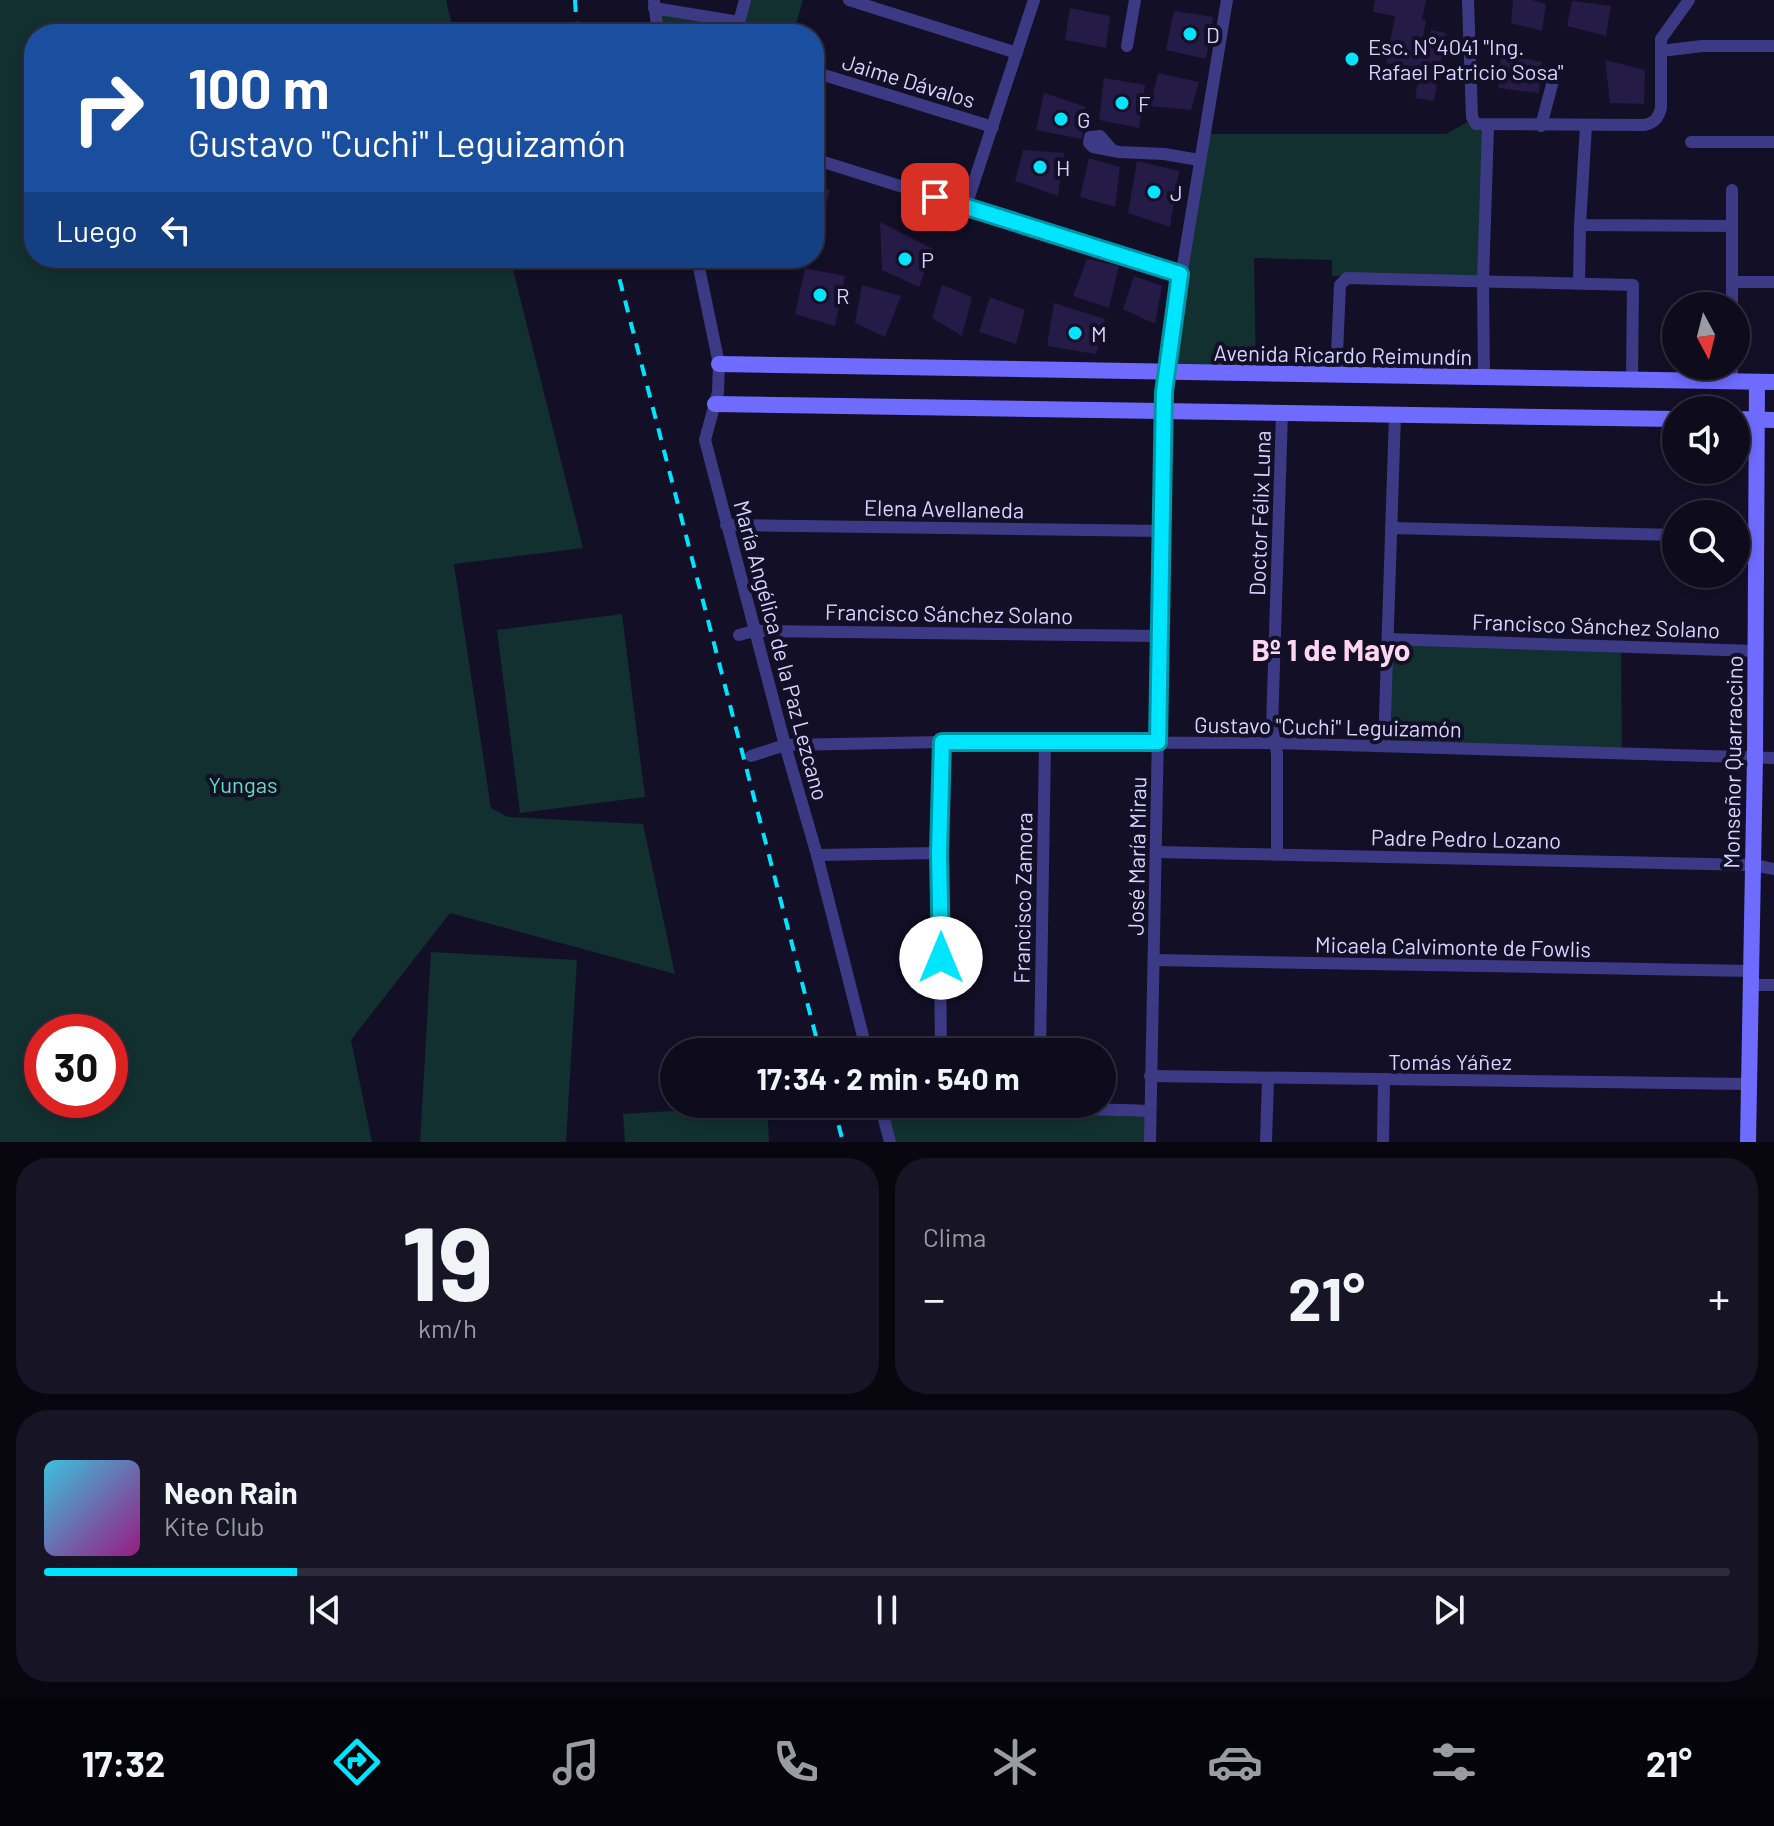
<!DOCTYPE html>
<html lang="es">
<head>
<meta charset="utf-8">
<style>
  :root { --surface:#0e0b1c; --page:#171425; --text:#f1f3f6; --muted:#9b9ba3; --line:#2e2b3b; --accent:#00e5ff }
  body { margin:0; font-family:Barlow,sans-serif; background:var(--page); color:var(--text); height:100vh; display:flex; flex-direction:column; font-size:30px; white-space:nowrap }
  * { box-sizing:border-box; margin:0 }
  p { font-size:26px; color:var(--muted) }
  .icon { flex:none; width:44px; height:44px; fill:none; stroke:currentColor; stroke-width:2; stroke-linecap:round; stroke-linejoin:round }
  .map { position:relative; height:1142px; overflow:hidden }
  .drawer { display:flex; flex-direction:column; gap:16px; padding:16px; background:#08060f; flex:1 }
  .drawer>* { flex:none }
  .top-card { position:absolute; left:24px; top:24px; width:800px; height:244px; border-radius:32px; box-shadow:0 4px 12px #0003,0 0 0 2px var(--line); background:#1a4fa0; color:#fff; overflow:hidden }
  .needle { width:52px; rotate:173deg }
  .buttons { position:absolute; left:1662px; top:292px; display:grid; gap:16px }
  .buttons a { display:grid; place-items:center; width:88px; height:88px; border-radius:50%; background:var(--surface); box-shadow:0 4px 12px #0003,0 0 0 2px var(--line); font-size:40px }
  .speed { position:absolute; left:24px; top:1014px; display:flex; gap:16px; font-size:40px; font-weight:700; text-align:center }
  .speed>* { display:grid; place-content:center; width:104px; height:104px; border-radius:50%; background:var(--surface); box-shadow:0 4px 12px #0003,0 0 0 2px var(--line); line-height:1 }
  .speed .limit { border:12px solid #d22; background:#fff; color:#111 }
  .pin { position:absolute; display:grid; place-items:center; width:68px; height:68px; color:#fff; margin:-34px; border-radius:16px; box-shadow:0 4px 12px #0006 }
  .me { position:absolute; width:88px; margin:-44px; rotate:0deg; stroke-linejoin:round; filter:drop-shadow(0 0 6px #0008) }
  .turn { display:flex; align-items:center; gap:28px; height:168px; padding:0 32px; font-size:36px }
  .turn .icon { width:104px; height:104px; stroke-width:2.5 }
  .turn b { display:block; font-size:56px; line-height:68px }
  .then { display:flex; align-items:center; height:76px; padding:0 32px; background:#0003; gap:16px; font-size:30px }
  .big { font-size:60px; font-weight:700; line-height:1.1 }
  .drawer .widget { flex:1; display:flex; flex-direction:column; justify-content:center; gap:12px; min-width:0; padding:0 28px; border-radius:32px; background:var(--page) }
  .drawer .dial { align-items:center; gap:0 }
  .dial b { font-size:104px; line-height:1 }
  .song { display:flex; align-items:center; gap:24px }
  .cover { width:96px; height:96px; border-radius:12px; background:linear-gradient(135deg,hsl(190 70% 55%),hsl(310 70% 35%)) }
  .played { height:8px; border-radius:4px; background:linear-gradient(90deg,var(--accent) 15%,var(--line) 15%) }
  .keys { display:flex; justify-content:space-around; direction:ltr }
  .heat { display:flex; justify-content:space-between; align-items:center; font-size:44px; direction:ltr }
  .drawer .tiles { flex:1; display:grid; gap:16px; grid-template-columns:1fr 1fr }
  .widget:last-child { grid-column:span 2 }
  .trip { position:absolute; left:660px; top:1038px; width:456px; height:80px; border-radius:40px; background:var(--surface); box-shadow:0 4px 12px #0003,0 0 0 2px var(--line); font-weight:700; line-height:80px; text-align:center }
  .tab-bar { display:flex; height:128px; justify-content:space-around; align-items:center; background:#06040b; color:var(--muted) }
  .tab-bar .icon { width:56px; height:56px }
  .tab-bar .current { color:var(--accent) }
  .tab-bar b { font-size:36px; color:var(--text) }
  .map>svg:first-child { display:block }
  .green { fill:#12302f; fill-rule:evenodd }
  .building { fill:#241b47 }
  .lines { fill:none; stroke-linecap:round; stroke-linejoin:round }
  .street { stroke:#3d3a85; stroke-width:12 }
  .secondary { stroke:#6f6bff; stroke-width:16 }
  .rail { stroke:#00e5ff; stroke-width:4; stroke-dasharray:12 10; stroke-linecap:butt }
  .route-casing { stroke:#0095a6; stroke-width:20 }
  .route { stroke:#00e5ff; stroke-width:14 }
  .poi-dot { fill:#00e5ff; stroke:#130f26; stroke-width:3 }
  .labels { text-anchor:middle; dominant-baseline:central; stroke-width:8; stroke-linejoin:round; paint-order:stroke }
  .poi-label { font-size:22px; fill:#d9d4ff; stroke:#130f26; text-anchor:start }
  .street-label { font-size:22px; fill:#d9d4ff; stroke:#130f26 }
  .park-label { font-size:22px; fill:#5fe0c0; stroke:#130f26 }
  .district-label { font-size:30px; font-weight:bold; fill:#ffd6f0; stroke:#130f26 }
</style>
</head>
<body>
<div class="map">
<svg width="1774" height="1142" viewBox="0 0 1774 1142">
  <rect width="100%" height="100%" fill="#130f26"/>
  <g class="green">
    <path d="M0,0H446L454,34H34V258H510L583,548L454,564L491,808L508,817L643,824L675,974L450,913L351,1040L372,1142H0ZM42,1032H110V1100H42Z"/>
    <path d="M745,0H803L793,34H658L654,8L738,22Z"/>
    <path d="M1469,121L1488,126L1483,282L1332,276V260L1254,258L1256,375L1165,373L1204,134H1446Z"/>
    <path d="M622,614L645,797L520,813L497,630Z"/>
    <path d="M1388,639L1621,646L1622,755L1384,746Z"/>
    <path d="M431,952L577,960L566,1142H420Z"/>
    <path d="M767,1105L769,1142H625L623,1114Z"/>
    <path d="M1150,1111V1142H894L888,1112Z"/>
  </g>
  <g class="building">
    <path d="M1375,0H1426L1422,19L1426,20L1420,56L1426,57L1431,30L1446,33L1434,101L1415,98L1420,69L1386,63L1395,16L1373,12Z"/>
    <path d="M1513,0H1532L1546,4L1542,31L1511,23Z"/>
    <path d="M1572,1L1611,6L1606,36L1567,26Z"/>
    <path d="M1070,8L1110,16L1106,48L1065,40Z"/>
    <path d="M1174,11L1213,17L1206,59L1166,50Z"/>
    <path d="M1501,54L1542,62L1539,93L1498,88Z"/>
    <path d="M1605,60L1645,70L1644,104L1610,103Z"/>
    <path d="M1158,73L1199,82L1191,110L1150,106Z"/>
    <path d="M1104,78L1145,85L1139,128L1099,120Z"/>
    <path d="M1044,93L1086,107L1082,139L1036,130Z"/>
    <path d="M1023,150L1064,153L1058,196L1015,181Z"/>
    <path d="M1089,158L1120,167L1115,207L1080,197Z"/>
    <path d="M1137,161L1179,171L1170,227L1128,213Z"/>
    <path d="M814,184L830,190L819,230L814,228Z"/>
    <path d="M880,222L933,249L919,287L882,270Z"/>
    <path d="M1087,259L1119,266L1109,308L1073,296Z"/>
    <path d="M805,268L845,276L835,326L795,314Z"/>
    <path d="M1134,276L1162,286L1155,324L1123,309Z"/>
    <path d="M862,285L901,296L885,337L855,323Z"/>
    <path d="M942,285L972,297L962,336L932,318Z"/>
    <path d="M990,297L1025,310L1016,344L979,332Z"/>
    <path d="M1054,303L1105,319L1096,354L1047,346Z"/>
  </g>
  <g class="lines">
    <g class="street">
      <path d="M849,0L1017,53"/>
      <path d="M1468,0L1472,117L1476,124L1644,125C1654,123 1658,119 1661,108V39L1689,0"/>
      <path d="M654,1L658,34"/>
      <path d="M654,8L739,22L745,0"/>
      <path d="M1127,46L1135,0"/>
      <path d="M1661,51L1702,46H1774"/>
      <path d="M814,72L993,127"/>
      <path d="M1541,126L1554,77"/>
      <path d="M1586,126L1580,225L1732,226"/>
      <path d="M1691,142H1774"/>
      <path d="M1113,151L1100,136L1090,137L1089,143L1093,147L1119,152L1164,154L1199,160"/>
      <path d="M814,159L1180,274"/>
      <path d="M1732,190V306"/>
      <path d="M966,206L1034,0"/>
      <path d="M697,258L719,364L718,392L705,440L785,745L817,855L867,1052"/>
      <path d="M1733,282H1774"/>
      <path d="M1579,283L1580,225"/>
      <path d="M1336,376L1340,285L1347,278L1633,285L1632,381"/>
      <path d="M1484,378L1483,282L1488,126"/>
      <path d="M1732,381V366"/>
      <path d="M726,525L1162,531"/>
      <path d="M1391,528L1676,535"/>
      <path d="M1736,537H1757"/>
      <path d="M739,635L754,631L1159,636"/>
      <path d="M1388,639L1756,651"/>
      <path d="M1384,746L1395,415"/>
      <path d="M751,756L785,745L942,742L1275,743L1774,758"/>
      <path d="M1156,852L1754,865L1774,869"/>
      <path d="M1277,853V753L1272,728L1282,413"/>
      <path d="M817,855L939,853"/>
      <path d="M1154,960L1752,971"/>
      <path d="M1752,985H1774"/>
      <path d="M941,1052L939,853L942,742"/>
      <path d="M1040,1052L1045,744"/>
      <path d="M1150,1076L1750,1084"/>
      <path d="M880,1104L890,1142"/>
      <path d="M843,1114C945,1102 1048,1108 1150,1111"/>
      <path d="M1150,1142L1165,373L1227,0"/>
      <path d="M1266,1142L1268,1079"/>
      <path d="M1383,1142L1384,1081"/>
    </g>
    <g class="secondary">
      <path d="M719,364L1774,382"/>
      <path d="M715,404L1676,419"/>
      <path d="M1736,419L1774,420"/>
      <path d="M1748,1142L1755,758L1757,382"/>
    </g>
    <g class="rail">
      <path d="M575,0L577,34"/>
      <path d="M614,258L820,1052"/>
      <path d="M833,1104L843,1142"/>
    </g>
  </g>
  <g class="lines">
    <defs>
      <path id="route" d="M935,197L1180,274L1164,392L1158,742H942L939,853L941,958"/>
    </defs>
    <use href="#route" class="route-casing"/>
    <use href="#route" class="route"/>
  </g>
  <g class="poi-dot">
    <circle cx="1190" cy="34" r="8"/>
    <circle cx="1352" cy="59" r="8"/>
    <circle cx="1122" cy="103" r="8"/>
    <circle cx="1061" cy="119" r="8"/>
    <circle cx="1040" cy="167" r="8"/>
    <circle cx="1154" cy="192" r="8"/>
    <circle cx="905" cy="259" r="8"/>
    <circle cx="820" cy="295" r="8"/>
    <circle cx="1075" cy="333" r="8"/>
  </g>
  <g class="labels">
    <g class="poi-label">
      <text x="1206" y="34">D</text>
      <text x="1368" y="46">Esc. N°4041 "Ing.<tspan x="1368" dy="25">Rafael Patricio Sosa"</tspan></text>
      <text x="1138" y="103">F</text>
      <text x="1077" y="119">G</text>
      <text x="1056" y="167">H</text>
      <text x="1170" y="192">J</text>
      <text x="921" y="259">P</text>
      <text x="836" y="295">R</text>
      <text x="1091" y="333">M</text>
    </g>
    <g class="street-label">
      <text transform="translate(909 80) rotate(17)">Jaime Dávalos</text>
      <text transform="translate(1343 354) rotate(1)">Avenida Ricardo Reimundín</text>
      <text transform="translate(944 508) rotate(1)">Elena Avellaneda</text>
      <text transform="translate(1259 513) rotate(-88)">Doctor Félix Luna</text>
      <text transform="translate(949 613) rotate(1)">Francisco Sánchez Solano</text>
      <text transform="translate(1596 625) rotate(2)">Francisco Sánchez Solano</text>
      <text transform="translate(782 650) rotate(75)">María Angélica de la Paz Lezcano</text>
      <text transform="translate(1328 726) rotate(1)">Gustavo "Cuchi" Leguizamón</text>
      <text transform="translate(1732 762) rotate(-89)">Monseñor Quarraccino</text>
      <text transform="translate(1466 838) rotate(1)">Padre Pedro Lozano</text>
      <text transform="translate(1136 856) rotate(-89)">José María Mirau</text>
      <text transform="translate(1022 898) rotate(-89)">Francisco Zamora</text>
      <text transform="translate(1453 946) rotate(1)">Micaela Calvimonte de Fowlis</text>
      <text x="1450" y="1061">Tomás Yáñez</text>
    </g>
    <g class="park-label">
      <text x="243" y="784">Yungas</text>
    </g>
    <g class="district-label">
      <text x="1331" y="649">Bº 1 de Mayo</text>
    </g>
  </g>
</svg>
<div class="buttons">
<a><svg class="needle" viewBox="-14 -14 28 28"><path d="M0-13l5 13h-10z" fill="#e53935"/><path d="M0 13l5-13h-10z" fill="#9b9ba3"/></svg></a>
<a><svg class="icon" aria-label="sound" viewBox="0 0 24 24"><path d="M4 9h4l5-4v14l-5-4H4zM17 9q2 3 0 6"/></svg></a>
<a><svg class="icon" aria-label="search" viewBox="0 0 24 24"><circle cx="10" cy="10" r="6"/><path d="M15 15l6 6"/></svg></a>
</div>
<div class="speed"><div class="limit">30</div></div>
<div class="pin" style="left:935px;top:197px;background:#d93025"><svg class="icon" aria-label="arrive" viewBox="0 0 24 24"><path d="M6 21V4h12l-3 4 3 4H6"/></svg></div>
<svg class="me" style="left:941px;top:958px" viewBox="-20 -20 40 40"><circle r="19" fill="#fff"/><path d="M0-13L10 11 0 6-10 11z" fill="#00e5ff"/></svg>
<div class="trip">17:34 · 2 min · 540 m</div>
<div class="top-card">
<div class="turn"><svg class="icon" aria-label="right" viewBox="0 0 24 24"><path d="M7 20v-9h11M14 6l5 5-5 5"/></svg><div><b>100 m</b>Gustavo &quot;Cuchi&quot; Leguizamón</div></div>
<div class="then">Luego<svg class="icon" aria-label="left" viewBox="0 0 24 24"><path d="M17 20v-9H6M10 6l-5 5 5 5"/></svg></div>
</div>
</div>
<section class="drawer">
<div class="tiles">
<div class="widget dial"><b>19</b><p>km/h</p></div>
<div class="widget"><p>Clima</p>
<div class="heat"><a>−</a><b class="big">21°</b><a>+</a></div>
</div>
<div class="widget">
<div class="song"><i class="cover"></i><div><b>Neon Rain</b><p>Kite Club</p></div></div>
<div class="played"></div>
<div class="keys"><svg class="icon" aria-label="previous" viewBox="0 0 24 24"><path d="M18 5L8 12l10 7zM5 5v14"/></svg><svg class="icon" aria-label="pause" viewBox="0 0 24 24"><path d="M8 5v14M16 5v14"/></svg><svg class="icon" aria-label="next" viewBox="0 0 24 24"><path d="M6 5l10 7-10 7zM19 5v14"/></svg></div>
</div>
</div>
</section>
<nav class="tab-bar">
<b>17:32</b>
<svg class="icon current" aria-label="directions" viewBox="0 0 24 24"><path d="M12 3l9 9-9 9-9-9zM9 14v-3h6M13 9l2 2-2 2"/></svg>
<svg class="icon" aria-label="music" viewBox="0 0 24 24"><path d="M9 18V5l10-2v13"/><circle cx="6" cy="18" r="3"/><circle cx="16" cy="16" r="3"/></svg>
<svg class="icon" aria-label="phone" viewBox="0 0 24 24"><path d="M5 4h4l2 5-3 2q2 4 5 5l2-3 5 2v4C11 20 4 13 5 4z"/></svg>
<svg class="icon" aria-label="climate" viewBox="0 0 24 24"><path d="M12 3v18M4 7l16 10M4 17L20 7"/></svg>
<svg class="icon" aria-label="car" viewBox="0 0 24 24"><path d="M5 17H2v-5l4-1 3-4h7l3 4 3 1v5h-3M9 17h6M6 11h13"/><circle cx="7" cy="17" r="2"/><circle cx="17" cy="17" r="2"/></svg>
<svg class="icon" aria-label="filters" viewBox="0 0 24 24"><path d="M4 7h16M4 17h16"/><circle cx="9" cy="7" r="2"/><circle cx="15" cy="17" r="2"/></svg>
<b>21°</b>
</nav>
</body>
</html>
